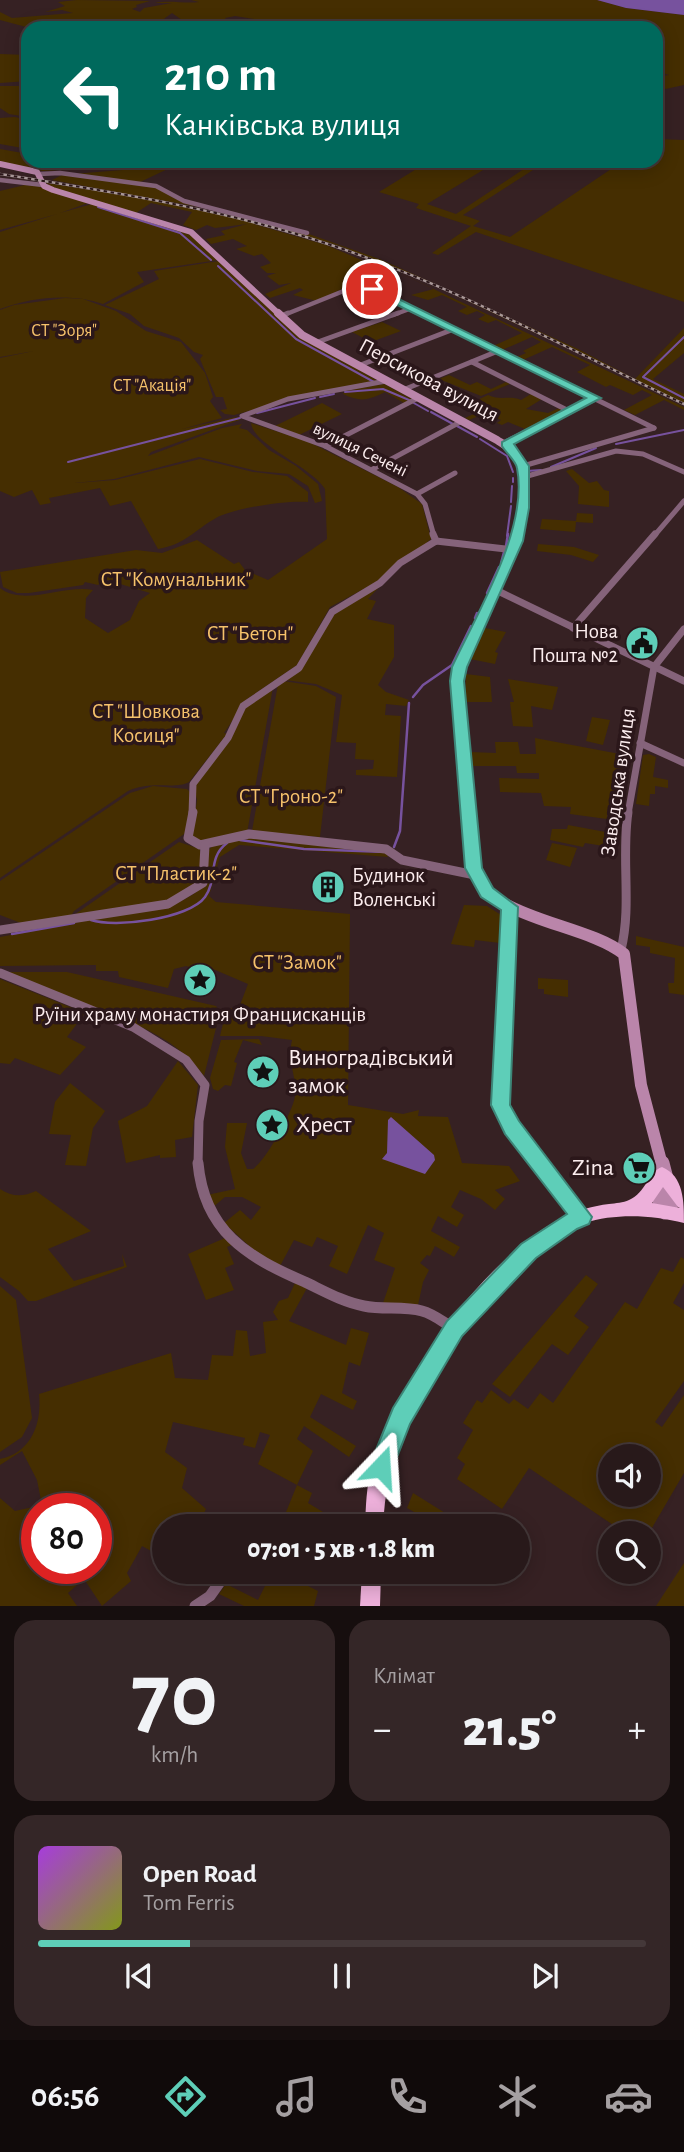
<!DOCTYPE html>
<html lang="uk">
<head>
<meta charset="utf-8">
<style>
  :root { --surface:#28191a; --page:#342627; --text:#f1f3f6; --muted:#a5a0a2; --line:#443839; --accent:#5eceb8 }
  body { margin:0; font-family:"Alegreya Sans",sans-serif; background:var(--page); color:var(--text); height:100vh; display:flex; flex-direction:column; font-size:26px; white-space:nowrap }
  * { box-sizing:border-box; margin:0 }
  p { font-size:23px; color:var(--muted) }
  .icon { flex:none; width:38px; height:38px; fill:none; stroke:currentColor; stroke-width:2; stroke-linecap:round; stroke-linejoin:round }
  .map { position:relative; height:1606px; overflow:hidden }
  .drawer { display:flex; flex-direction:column; gap:14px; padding:14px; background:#160e0e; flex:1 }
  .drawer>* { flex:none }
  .top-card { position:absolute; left:21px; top:21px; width:642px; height:147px; border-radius:21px; box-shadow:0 4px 18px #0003,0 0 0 2px var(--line); background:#00695c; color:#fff; overflow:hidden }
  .controls { position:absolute; left:598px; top:1444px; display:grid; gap:14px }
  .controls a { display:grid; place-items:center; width:63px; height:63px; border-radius:50%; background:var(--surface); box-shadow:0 4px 18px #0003,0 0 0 2px var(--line); font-size:35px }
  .speed { position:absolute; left:21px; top:1493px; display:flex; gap:14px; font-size:35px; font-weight:700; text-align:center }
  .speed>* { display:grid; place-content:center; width:91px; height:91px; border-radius:50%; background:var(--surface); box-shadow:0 4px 18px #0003,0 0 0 2px var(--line); line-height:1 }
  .speed .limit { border:10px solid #d22; background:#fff; color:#111 }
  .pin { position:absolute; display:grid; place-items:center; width:60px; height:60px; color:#fff; margin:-30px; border:4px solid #fff; border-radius:50%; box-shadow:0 2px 7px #0007 }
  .me { position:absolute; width:77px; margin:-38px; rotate:20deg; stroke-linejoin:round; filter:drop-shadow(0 0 5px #0008) }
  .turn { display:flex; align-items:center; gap:24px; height:147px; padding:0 28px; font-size:32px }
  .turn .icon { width:91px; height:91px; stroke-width:2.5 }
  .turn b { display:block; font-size:49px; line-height:60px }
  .big { font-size:52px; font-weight:800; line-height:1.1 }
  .drawer .card { flex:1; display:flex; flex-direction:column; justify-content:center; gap:10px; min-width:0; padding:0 24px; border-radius:21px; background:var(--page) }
  .drawer .dial { align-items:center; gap:0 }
  .dial b { font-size:91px; line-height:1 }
  .song { display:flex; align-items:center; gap:21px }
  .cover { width:84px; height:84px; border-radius:10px; background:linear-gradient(135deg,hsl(280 70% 55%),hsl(70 70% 35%)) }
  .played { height:7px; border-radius:4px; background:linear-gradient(90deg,var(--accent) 25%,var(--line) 25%) }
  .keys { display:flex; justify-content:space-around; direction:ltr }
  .heat { display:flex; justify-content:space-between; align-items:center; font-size:38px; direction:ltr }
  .drawer .tiles { flex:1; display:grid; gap:14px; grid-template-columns:1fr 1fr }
  .card:last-child { grid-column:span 2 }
  .trip { position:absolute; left:152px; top:1514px; width:378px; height:70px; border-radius:35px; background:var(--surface); box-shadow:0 4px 18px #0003,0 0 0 2px var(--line); font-weight:800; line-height:70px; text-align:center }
  .tabs { display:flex; height:112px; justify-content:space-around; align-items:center; background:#100a0a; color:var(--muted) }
  .tabs .icon { width:49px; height:49px }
  .tabs .active { color:var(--accent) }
  .tabs b { font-size:32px; color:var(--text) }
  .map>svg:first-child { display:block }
  .green { fill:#452e01; fill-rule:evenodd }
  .water { fill:#77529e }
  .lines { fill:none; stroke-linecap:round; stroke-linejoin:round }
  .stream-far1 { stroke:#77529e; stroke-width:2 }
  .stream { stroke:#77529e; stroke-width:2.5 }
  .minor-far4 { stroke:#85637a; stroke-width:4.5 }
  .minor-far3 { stroke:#85637a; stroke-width:5 }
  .minor-far2 { stroke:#85637a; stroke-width:7 }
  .minor-far1 { stroke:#85637a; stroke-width:9 }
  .minor { stroke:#85637a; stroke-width:11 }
  .secondary-far4 { stroke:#ba85aa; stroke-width:6 }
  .secondary-far3 { stroke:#ba85aa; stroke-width:8 }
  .secondary-far2 { stroke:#ba85aa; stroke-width:10 }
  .secondary-far1 { stroke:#ba85aa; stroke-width:12 }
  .secondary { stroke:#ba85aa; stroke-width:15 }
  .trunk { fill:#edb0da; fill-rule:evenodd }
  .rail-casing { stroke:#a89798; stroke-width:2.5 }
  .rail { stroke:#2b171a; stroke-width:2; stroke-dasharray:3.5; stroke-linecap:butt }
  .route { fill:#5eceb8; stroke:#3d8678; stroke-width:2 }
  .labels { text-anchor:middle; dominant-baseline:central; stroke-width:7; stroke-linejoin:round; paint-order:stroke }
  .far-park-label { font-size:18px; fill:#f6c26b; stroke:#2b171a }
  .far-street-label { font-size:18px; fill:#fcedee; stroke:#2b171a }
  .street-label { font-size:21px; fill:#fcedee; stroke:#2b171a }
  .park-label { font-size:21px; fill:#f6c26b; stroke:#2b171a }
  .poi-label { font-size:21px; fill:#fcedee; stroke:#2b171a; text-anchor:end }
  .near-poi-label { font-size:24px; fill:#fcedee; stroke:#2b171a; text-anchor:start }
</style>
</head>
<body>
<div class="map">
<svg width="684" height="1606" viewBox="0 0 684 1606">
  <rect width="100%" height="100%" fill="#362123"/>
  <g class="green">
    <path d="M77,0L150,1L136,5L137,7L132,9L140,12L144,8L172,3H155C170,0 185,4 199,2L191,0H597L626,8L684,15V85L656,91V77L669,75L656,71V28H236L224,24L254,19L235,16L225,18L227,21L213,20L160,28L182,20L172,13L157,24L146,22L144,28L136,25L135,28H30L0,20V12L12,18L73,13L62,10L45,12L65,6L58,2Z"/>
    <path d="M0,54L28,55V61L19,62L28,64V81L0,83Z"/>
    <path d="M0,86H28V117L9,114L0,108Z"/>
    <path d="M15,117L28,120V149L0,144V118Z"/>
    <path d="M656,139L684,140V302L476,232L438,255L432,253L471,226L416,208L419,204L379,192L418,168L401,163L428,161L424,165C442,154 469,162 488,167L427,204L456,214L536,161H547L463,215L480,221L473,226L510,237L623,161H656Z"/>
    <path d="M0,149L28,154V161H195L43,171L0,162Z"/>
    <path d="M174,166L138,183L72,174Z"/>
    <path d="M64,174L155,187L174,198L306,233L382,260L578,349L635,379L684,328V353L653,379L684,394V403L436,286L340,246L215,210L52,180Z"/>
    <path d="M46,183L149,199L257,223L254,224L326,245L383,269L317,301L293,295L303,290L300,288L270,298L265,294L291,283L279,285L267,276L276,273H267L260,267L271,263L262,254L254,256L236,249L247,246L233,239L211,244L206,239L225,235L221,231L247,224L215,228L207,225L196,230L183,225L192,212L151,203L136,213L53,188Z"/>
    <path d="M25,185L37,186L88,203L60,213L92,204L192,235L218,260L137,272L144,282L103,304C71,293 32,297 0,309V232L57,214L0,230V191Z"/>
    <path d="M219,261L293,330L378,381L311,394L234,415L225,414L220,410L227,409L223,397H216L200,359L203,355L194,352L179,338L144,326L130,314L105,305L159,279L154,271Z"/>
    <path d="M391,269L684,407V410L664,400L635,415L624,410L652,395L642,390L633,395L610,385L606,387L577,372L590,365L552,347L523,360L517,357L526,353L523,351L541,342L532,337L502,350L493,346L522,333L496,320L488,323L478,319L485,315L477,311L467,315L458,311L467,307L442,295L428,300L411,295L434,289Z"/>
    <path d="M65,298L83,299L116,311L146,331L181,342L205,373L213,397L210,401L222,418L182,429L236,417L242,419L151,452L148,456L222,428L242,424L239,428L247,430L269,450L296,466L318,484L322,501L315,503L308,486L289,474L257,471L199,457L114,479L75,483L115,480L200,459L253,472L287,476L308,492V502C288,500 233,508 216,518C193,531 186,544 158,549L131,501L110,506L100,488L49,498L51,503L40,505L32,490L14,497L0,491V358L34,351L0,357V310L14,305Z"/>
    <path d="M382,322L401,331L371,342L352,332Z"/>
    <path d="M449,375L470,385L477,382L491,389L506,382L510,384L481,396L439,379Z"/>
    <path d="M384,384L412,399L404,403L385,392C367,401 360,402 343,394L345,391Z"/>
    <path d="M531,394L542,399L526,409L548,413L559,408L564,410L525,429L508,422L502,425L497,423L501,420L491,416L498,412L493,410L469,420L465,418L485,409L473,402L488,395C501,401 510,395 521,400Z"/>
    <path d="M322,403L342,414L299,435L275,426Z"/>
    <path d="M251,423L309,442L398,487L422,504L431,539L384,578L330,607L297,665L247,699L224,733L227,734L189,782C175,790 152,780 128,791L0,878V588C24,607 65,584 93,590L86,598L85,618L108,633L130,620L139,601L150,593L104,579L98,585L85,582L83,585L29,593H17L3,587L0,572L136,550L162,553L197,540L234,564L239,562L245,570L268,580L327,539L325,489C311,466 253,445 251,423Z"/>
    <path d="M572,469L589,483L597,481L604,490L609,491V507L578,504L579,486L566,471Z"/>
    <path d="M577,513L593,514V523L576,522L575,532L540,529L542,519L576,521Z"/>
    <path d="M538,544L574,547L599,555L593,562L571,555L537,551Z"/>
    <path d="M383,583L368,599L376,601L367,619L394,625V657L378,685L386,692L409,700L406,706L386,704L385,715L401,716L397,777L356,775V770L373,769L374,760L355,759L356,743L336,742L342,695L316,684L285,680L298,671L334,612Z"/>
    <path d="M485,628L506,632L495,652L498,653L495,664L470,659Z"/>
    <path d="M466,674L490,677L492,702H465Z"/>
    <path d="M508,679L558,687L552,710L531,706L533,727L513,726L510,702H514Z"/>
    <path d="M283,681L316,686L336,697L320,837L252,831L278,684Z"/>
    <path d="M273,687L247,833L196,841L192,839L197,800L194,788L243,709Z"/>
    <path d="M592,717L610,720L603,745L586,741Z"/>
    <path d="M535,738L625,755L619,783L624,784L623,788H618L614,806L608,805L607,819L570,814L571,807L544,806L541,793L500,792L499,778L539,779V773H517L516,766H471L470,752L496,753L495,742H518L520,754H536Z"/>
    <path d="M649,754L656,757L653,777L668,780V788L655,786V794H650L649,806L636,804L643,755Z"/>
    <path d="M153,786L187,789L191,793L187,832L74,911L69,919L26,925L0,915V881L130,793Z"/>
    <path d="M568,825L611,833L610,847L585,843L583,847L550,840L552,829H567Z"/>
    <path d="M245,836L386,853L388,857L239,845L220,857L209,896L216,902L350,914L348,1105L403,1114L419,1110L418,1116L448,1117L462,1163L509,1166L520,1181L495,1190L505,1199L495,1210L481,1199L460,1190L451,1207L464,1215L457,1227L438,1216L431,1231L460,1247L454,1257L435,1246L430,1256L427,1255L420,1263L429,1270L423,1282L418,1305L383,1303L395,1268L374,1260L384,1233L368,1225L347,1274L329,1266L338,1246L317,1237L312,1247L294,1240L280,1266L256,1252L224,1223L240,1210L251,1220L261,1207L242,1197H225L212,1208L207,1195L235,1189L225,1147L227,1123H247L241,1153L247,1169H253C266,1160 293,1112 295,1096C297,1076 287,1063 292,1040L261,1036H220L226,1011L232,1008L270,1017L271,1013L240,1005L248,984L213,969L212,973L186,966L174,969L168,988L119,977L118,971H96V965L0,966V937L171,905C230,884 193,860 213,846C221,840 235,839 245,836Z"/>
    <path d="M179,842L200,849L202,879L178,899L74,915Z"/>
    <path d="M552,843L577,848L570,867L546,860Z"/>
    <path d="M464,905L487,906L501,915L500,943L475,940L474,947L451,944Z"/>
    <path d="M636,936L684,947V995L669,993L668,983H674L675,958L650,953V947L636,945Z"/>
    <path d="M7,972H67L216,1006L220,1012L204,1076C170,1028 109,1015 56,995C39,988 23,980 7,972Z"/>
    <path d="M538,978L568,980V997L544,994V989H538Z"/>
    <path d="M0,979L85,1013L67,1037L86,1047L60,1075L15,1058L10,1064L0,1063Z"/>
    <path d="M259,1039L262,1045L243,1040L234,1062L237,1063L231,1086L225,1085L218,1091L213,1089L210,1078L221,1040Z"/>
    <path d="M178,1061L198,1085L192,1137L175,1140L176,1157L160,1158V1155L126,1163L118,1121L147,1106Z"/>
    <path d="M70,1083L105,1111L93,1128L86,1166L65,1165L71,1135L49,1134L55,1102Z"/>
    <path d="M0,1189C12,1197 23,1197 36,1191L91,1231L48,1249L74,1281L124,1266L122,1254L127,1267L36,1301H28L19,1291L0,1277Z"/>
    <path d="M225,1238L232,1245L227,1247L234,1264L225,1268L234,1290L206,1300L188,1254Z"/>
    <path d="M681,1257L684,1259V1283L673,1303L684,1310V1381L655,1422L662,1427L684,1395V1473L649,1533H625L529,1468L502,1509L457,1479L465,1464L457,1458L473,1430L463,1423L477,1400L482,1403L491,1390L509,1404L514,1399L528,1409L540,1393L553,1403L625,1302L637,1309L661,1268L673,1272ZM611,1456H649V1494H611Z"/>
    <path d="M586,1275L598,1284L574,1316L589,1327L568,1355L552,1344L510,1397L492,1384Z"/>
    <path d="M295,1283L307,1288L289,1321L346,1345L351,1328L369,1333L360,1366L349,1362L342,1393L357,1401L353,1410L321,1394L310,1417L356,1446L349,1457L304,1426L297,1439L313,1451L297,1485L312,1493L308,1503L323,1512L318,1526H308L284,1517L297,1485L258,1464L270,1435L260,1432L255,1448L243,1445L245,1438L173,1422L165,1452L187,1468L182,1488L206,1509L200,1521L205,1526H164V1558L142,1546L127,1573L131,1581L102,1606L84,1579L68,1593L77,1606H0V1498L15,1511L42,1505L37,1480L22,1451L0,1465V1459C32,1452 42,1423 39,1394L171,1353L175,1378L208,1380L212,1355L233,1356L236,1330L247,1331L250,1356L266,1353L263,1322L278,1320L273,1312L279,1301L288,1298ZM37,1508H96V1568H37Z"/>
    <path d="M0,1286L16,1300L32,1418L22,1437L0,1452Z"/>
    <path d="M413,1493L466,1526H439L407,1508Z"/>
    <path d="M684,1563V1606H656Z"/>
    <path d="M272,1572H316L314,1577L306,1574L304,1584L318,1591L314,1606H244L219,1594L226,1584L258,1600Z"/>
  </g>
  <g class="water">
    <path d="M597,0H684V15L626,8Z"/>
    <path d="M391,1117L434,1155L435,1160L425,1174L382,1159L387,1153L388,1120Z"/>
  </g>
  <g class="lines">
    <g class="stream-far1">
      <path d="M98,207L180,233L211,260"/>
      <path d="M218,266L296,339L374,382"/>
      <path d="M684,337L643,377L684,398"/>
      <path d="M345,392L383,389L409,400"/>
      <path d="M320,397L334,394"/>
      <path d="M412,402L428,411"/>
      <path d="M431,412L453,424"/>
      <path d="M257,413L315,398"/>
      <path d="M457,426L477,437"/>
      <path d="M480,439L507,456L513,472"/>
      <path d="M616,444L684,430"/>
      <path d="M68,462L240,418"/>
      <path d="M551,467L596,448"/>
      <path d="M527,471L541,470"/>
      <path d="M513,478V482"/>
      <path d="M511,502L512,486"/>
      <path d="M507,536L511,506"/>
    </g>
    <g class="stream">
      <path d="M506,546L508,534"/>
      <path d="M501,563L504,552"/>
      <path d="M487,593L499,567"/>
      <path d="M475,618L477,613"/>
      <path d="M413,697L423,685L452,665L471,626"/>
      <path d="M240,840L304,849L386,852"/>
      <path d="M394,847L400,831L409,703"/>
      <path d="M91,920C115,928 189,919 205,897C218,879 207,858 227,843"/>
      <path d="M12,934L74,923"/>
    </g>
    <g class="minor-far4">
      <path d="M39,174L60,173L156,186L184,201L307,233"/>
      <path d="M0,180L43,185"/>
      <path d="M284,315L356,286L368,287L425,315"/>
      <path d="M393,315L412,308"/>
    </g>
    <g class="minor-far3">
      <path d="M421,313L654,428"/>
      <path d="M281,316L288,313"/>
      <path d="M315,343L398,313"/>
      <path d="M472,362L569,411"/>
      <path d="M358,366L454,329"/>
      <path d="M386,381L288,399L242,416L325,446L417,494L425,504L434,536"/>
      <path d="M403,390L498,351"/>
      <path d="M503,443L595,399"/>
      <path d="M325,446L418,398"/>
      <path d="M523,466L654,428"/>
      <path d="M373,469L462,421"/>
      <path d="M524,477L616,451L643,454L684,472"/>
      <path d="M417,494L455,473"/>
      <path d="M654,536L684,501"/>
    </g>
    <g class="minor-far2">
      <path d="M433,534L436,541"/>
      <path d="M436,541L514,550"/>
      <path d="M496,590L684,681"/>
      <path d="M573,628L655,534"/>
      <path d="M640,743L684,763"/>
      <path d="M192,814L193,784L228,738L243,706L299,668L332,612L380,583L400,563L436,541"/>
      <path d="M628,814L654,667L684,629"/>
    </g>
    <g class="minor-far1">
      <path d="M193,812L188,838L200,845L249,834L386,849L402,860L475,875"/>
      <path d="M510,907L500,1105L512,1127L541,1165"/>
      <path d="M0,930L168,904L203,883L205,845"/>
      <path d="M621,950C632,905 621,858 628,812"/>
      <path d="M0,973L133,1027L186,1060L205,1085L199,1121L198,1165"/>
    </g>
    <g class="minor">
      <path d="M198,1163C204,1231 247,1257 305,1282C324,1291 343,1302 364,1306C383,1310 403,1306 422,1311C434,1314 444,1323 455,1329"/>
      <path d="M540,1163L582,1217"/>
      <path d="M257,1526L269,1521L296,1526"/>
      <path d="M195,1606L210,1596L227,1572"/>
    </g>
    <path class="secondary-far4" d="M0,164L37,172L44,186L53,190L191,232L280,315"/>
    <path class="secondary-far3" d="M278,313L302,335L497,440C506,446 517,452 521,463C529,484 522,515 517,536"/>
    <path class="secondary-far2" d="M469,814L457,675L514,550L517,534"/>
    <path class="secondary-far1" d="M468,812C470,830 469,850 473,867C486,920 584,922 624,954L641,1085L662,1165"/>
    <path class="secondary" d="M661,1180L658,1196L665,1212L670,1209L671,1198L662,1163"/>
    <g class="trunk">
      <path d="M662,1167C684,1176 684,1202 684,1223C652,1215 616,1213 584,1223C516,1246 427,1373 401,1438C389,1466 385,1495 383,1526H365C366,1507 366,1486 372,1468C398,1379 480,1262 563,1217C577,1210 593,1206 609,1204C616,1203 623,1203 629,1200C646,1193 648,1172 662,1167ZM663,1187L678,1207L680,1208L652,1203Z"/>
      <path d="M362,1572H381L380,1606H360Z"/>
    </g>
    <defs>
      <path id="rail" d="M0,174C112,192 224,209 331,245C454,286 568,349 684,404"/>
    </defs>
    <use href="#rail" class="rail-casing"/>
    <use href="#rail" class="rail"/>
  </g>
  <path class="route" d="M372,286L601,398L514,444L529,466V508L523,541L467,667L464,681L482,868L493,888L518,907L510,1105L519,1121L592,1217L589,1224L577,1229L536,1258L462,1336L410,1424L390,1475L381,1479L373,1475L369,1467L393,1408L447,1321L521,1244L567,1214L505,1134L491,1105L501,910L481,897L465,868L450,681L452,667C477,613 529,528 517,468C516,461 506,453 502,446V442L586,398L369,291Z"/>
  <defs>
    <symbol id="civic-disc" viewBox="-11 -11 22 22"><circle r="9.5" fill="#5eceb8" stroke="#2b171a"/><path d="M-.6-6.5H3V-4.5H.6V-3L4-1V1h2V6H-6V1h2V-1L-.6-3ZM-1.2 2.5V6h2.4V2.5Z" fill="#111"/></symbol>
    <symbol id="building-disc" viewBox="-11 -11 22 22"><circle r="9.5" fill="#5eceb8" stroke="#2b171a"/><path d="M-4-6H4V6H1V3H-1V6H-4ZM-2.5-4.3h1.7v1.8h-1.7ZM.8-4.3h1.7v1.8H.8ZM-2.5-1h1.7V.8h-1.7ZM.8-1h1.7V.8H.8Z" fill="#111"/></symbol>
    <symbol id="sight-disc" viewBox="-11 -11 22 22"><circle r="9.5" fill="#5eceb8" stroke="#2b171a"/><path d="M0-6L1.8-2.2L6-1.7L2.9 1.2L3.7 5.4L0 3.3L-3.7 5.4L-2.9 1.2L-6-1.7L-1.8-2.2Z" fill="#111"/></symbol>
    <symbol id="supermarket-disc" viewBox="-11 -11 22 22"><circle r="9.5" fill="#5eceb8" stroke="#2b171a"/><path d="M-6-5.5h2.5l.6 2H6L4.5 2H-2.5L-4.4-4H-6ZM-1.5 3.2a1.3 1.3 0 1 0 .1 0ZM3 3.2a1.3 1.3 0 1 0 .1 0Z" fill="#111"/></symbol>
  </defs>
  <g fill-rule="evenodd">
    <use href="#civic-disc" x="623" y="624" width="38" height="38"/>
    <use href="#building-disc" x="309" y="868" width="38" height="38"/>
    <use href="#sight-disc" x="181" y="961" width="38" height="38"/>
    <use href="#sight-disc" x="244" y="1053" width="38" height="38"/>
    <use href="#sight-disc" x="253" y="1106" width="38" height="38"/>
    <use href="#supermarket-disc" x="620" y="1149" width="38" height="38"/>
  </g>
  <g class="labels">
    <g class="far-park-label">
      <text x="64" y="331">СТ "Зоря"</text>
      <text x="152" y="386">СТ "Акація"</text>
    </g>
    <g class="far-street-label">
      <text transform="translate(360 450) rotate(26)">вулиця Сечені</text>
    </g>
    <g class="street-label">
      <text transform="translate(429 380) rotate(28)">Персикова вулиця</text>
      <text transform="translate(618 782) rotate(-82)">Заводська вулиця</text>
    </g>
    <g class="park-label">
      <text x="176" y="579">СТ "Комунальник"</text>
      <text x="250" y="633">СТ "Бетон"</text>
      <text x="146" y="711">СТ "Шовкова<tspan x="146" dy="24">Косиця"</tspan></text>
      <text x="291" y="796">СТ "Гроно-2"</text>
      <text x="176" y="873">СТ "Пластик-2"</text>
      <text x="297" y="962">СТ "Замок"</text>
    </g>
    <g class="poi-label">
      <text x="618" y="631">Нова<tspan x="618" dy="24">Пошта №2</tspan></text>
      <text x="352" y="875" text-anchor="start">Будинок<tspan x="352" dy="24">Воленські</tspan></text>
      <text x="200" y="1014" text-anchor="middle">Руїни храму монастиря Францисканців</text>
    </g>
    <g class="near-poi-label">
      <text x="288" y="1058">Виноградівський<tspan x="288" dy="28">замок</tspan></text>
      <text x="296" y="1125">Хрест</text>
      <text x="614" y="1168" text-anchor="end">Zina</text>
    </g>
  </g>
</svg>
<div class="controls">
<a><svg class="icon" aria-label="sound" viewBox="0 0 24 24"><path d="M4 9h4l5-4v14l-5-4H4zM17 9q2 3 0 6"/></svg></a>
<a><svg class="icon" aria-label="search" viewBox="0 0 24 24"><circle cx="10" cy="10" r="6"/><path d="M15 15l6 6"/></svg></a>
</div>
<div class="speed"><div class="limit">80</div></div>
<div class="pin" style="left:372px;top:289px;background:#d93025"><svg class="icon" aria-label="arrive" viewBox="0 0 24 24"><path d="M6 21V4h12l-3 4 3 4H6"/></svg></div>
<svg class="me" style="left:381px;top:1467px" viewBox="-20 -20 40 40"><path d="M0-17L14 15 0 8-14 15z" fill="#5eceb8" stroke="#fff" stroke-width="4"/></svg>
<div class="trip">07:01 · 5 хв · 1.8 km</div>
<div class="top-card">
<div class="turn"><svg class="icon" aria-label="left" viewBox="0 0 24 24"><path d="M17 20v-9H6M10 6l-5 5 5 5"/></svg><div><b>210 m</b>Канківська вулиця</div></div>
</div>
</div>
<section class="drawer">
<div class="tiles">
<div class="card dial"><b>70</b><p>km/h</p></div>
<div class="card"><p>Клімат</p>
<div class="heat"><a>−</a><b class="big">21.5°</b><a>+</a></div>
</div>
<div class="card">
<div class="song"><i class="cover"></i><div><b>Open Road</b><p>Tom Ferris</p></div></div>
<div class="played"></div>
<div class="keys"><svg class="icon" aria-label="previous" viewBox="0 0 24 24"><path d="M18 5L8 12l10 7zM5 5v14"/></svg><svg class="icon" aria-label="pause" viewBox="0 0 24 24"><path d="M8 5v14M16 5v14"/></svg><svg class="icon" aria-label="next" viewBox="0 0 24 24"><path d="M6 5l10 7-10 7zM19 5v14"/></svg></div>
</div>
</div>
</section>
<nav class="tabs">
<b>06:56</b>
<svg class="icon active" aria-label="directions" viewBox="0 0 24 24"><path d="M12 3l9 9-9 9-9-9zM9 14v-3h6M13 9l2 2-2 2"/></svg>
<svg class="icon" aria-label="music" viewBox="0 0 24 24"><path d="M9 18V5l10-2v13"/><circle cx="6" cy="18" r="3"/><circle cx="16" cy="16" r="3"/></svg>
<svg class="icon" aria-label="phone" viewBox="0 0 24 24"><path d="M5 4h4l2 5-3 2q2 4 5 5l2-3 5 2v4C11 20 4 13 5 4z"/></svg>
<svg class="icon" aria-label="climate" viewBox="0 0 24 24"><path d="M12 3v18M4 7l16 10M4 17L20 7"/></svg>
<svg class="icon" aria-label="car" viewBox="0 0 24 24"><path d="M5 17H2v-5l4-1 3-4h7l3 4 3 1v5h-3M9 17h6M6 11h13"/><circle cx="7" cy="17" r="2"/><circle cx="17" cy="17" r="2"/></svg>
</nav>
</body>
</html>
